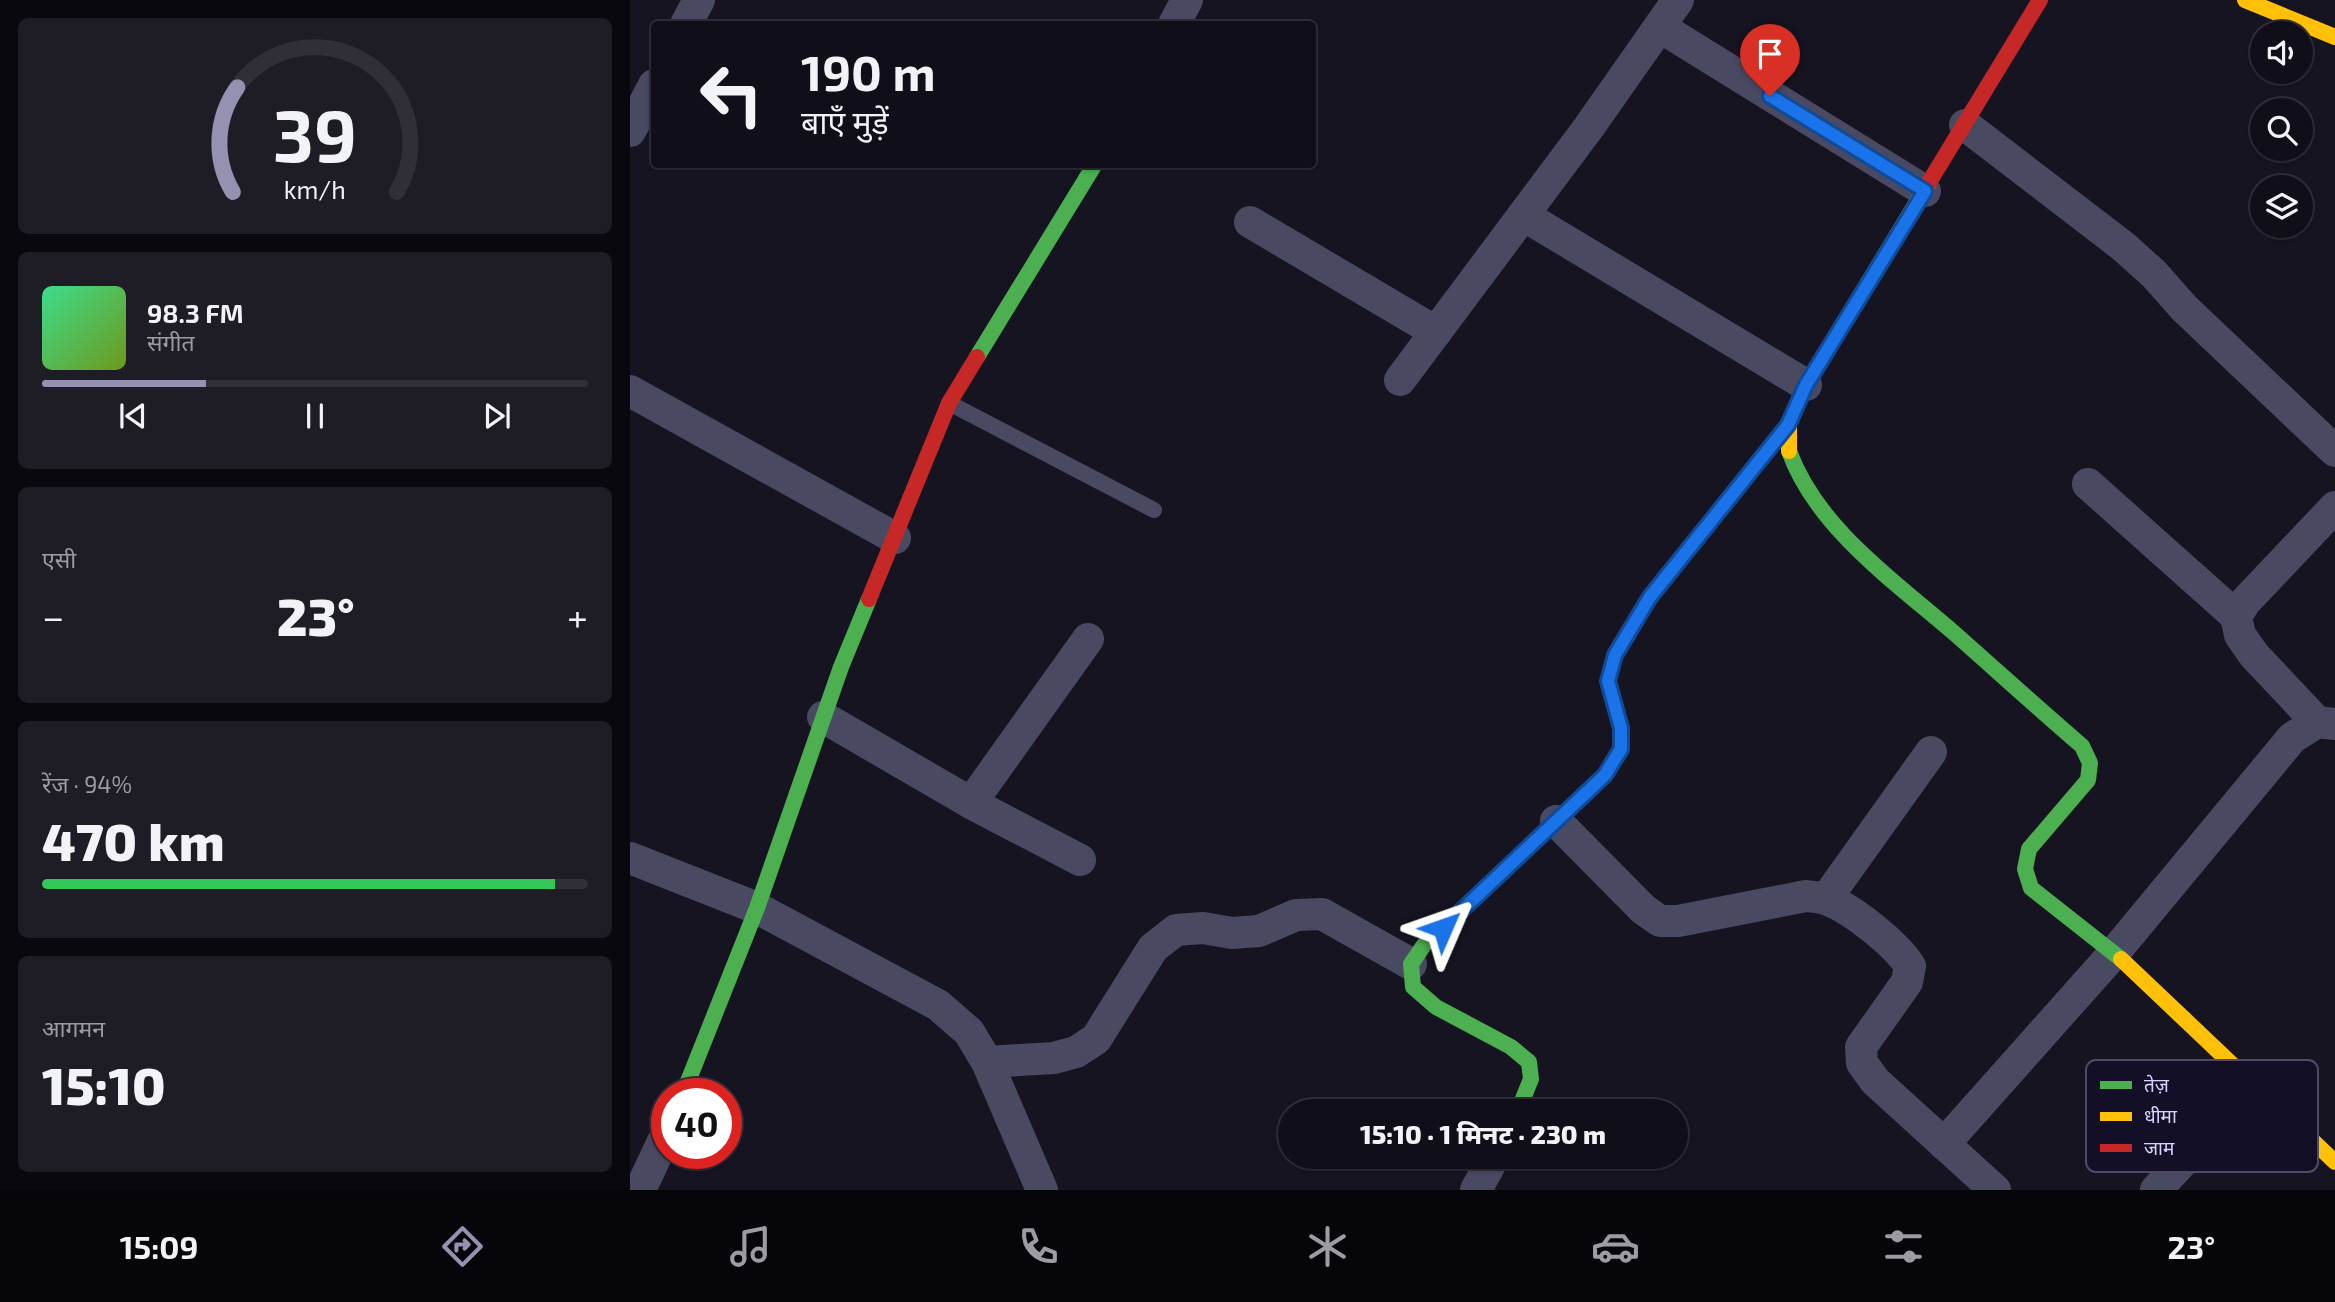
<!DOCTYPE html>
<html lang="hi">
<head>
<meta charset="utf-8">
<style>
  :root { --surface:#100f19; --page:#1e1d26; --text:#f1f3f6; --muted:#9c9ca2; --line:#302f38; --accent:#9591b1 }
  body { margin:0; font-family:"Exo 2","Noto Sans Devanagari",sans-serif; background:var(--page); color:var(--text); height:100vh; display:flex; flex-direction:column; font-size:26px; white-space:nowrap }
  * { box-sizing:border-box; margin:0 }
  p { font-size:23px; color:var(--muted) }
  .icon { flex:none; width:38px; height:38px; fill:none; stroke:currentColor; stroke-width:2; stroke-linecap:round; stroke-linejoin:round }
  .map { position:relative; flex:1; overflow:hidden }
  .details { display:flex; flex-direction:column; gap:18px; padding:18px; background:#09080e; width:630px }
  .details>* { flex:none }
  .banner { position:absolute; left:21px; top:21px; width:665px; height:147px; border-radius:7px; box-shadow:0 2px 5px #0004,0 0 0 2px var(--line); background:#100f19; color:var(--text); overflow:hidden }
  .controls { position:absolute; left:1620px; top:21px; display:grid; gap:14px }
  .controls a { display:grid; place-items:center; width:63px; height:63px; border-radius:50%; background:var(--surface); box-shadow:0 2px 5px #0004,0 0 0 2px var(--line); font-size:35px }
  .speed { position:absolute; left:21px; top:1078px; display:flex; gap:14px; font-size:35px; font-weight:700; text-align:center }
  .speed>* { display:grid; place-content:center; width:91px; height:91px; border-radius:50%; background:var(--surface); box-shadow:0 2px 5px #0004,0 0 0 2px var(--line); line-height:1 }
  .speed .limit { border:10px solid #d22; background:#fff; color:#111 }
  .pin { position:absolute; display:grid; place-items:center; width:60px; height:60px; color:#fff; margin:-72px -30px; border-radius:50% 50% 50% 0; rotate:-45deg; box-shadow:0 0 7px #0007 }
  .pin .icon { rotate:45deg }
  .me { position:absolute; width:77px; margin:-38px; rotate:47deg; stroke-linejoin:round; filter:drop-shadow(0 0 5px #0008) }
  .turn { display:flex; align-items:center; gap:24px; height:147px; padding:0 35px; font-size:32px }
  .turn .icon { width:91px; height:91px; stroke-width:2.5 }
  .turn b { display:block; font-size:49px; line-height:60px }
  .big { font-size:52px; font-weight:800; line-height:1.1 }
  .details .card { flex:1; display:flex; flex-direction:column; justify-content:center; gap:10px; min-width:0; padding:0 24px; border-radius:10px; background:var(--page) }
  .details .dial { align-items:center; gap:0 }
  .dial svg { height:182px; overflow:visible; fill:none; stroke:var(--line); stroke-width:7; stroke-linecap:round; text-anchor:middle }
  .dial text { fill:var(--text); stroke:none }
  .song { display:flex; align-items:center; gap:21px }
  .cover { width:84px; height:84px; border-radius:10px; background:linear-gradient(135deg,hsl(150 70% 55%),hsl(80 70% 35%)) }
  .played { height:7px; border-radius:4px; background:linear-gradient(90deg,var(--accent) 30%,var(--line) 30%) }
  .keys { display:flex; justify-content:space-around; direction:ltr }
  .heat { display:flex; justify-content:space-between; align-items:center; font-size:38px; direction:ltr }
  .charge { height:10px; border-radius:5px; background:linear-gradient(90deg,#34c759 94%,var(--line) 0) }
  .trip { position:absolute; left:648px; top:1099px; width:410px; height:70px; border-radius:35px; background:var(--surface); box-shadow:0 2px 5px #0004,0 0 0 2px var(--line); font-weight:800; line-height:70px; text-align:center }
  .dock { display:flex; height:112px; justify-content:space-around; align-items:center; background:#06060a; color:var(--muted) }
  .dock .icon { width:49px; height:49px }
  .dock .current { color:var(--accent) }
  .dock b { font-size:32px; color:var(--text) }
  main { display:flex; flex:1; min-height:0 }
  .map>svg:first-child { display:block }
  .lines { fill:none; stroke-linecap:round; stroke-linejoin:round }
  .lane { stroke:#4a4962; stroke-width:16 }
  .street { stroke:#4a4962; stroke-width:32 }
  .fast { stroke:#4caf50; stroke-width:16 }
  .slow { stroke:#ffc107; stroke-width:16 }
  .jam { stroke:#c62828; stroke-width:16 }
  .route-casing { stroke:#114b97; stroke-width:18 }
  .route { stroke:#1a73e8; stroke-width:12 }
  .key { fill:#130f26; stroke:#4e4a67; stroke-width:2 }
  .key-label { font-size:19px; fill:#d9d4ff }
</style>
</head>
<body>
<main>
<section class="details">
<div class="card dial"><svg viewBox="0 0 100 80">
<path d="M14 69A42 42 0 1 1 86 69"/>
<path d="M14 69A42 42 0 0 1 16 23" stroke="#9591b1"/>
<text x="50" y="56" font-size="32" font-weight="700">39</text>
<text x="50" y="72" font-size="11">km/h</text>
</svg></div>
<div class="card">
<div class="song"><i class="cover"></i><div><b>98.3 FM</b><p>संगीत</p></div></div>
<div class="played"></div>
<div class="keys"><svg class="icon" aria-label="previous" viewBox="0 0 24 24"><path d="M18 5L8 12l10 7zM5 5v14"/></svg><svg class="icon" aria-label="pause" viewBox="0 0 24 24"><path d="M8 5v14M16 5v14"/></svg><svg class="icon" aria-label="next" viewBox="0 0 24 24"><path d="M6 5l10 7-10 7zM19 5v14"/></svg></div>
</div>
<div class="card"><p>एसी</p>
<div class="heat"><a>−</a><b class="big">23°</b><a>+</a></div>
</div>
<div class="card"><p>रेंज · 94%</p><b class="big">470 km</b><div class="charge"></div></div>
<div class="card"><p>आगमन</p><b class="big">15:10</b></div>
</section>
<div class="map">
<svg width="1705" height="1190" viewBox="0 0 1705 1190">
  <rect width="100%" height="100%" fill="#161421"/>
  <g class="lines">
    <path class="lane" d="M319,403L524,510"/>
    <g class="street">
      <path d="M56,24L69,0"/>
      <path d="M544,24L557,0"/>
      <path d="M1030,27L1295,191"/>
      <path d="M1335,125L1494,247L1524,274L1554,308L1705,451"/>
      <path d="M0,131L24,85"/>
      <path d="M893,215L1176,385"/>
      <path d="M620,222L806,332"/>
      <path d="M770,380L959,127L1048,0"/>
      <path d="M0,391L265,538"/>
      <path d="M1458,484L1606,616"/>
      <path d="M193,717L341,803L450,860"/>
      <path d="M1687,722L1624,655L1610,635L1606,616L1615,602L1705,507"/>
      <path d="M341,803L458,639"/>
      <path d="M926,821L1013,909L1030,921H1048L1176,896C1183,897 1191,897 1198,900C1222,909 1266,944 1280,966L1277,982L1231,1047L1232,1063L1245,1081L1365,1190"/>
      <path d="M0,858L127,908L308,1005L339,1032L357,1062L412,1190"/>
      <path d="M1196,899L1301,752"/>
      <path d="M357,1062L424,1058L446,1052L466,1039L523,948L546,930L573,928L602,933L629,931L666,915L692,914L781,964"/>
      <path d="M1314,1144L1484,953L1662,738L1687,722L1705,724"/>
      <path d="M10,1190L37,1133"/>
      <path d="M846,1190L864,1157"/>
      <path d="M1526,1190L1624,1085"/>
    </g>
    <g class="fast">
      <path d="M347,357L465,164"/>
      <path d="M1159,451C1187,528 1264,581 1323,632C1366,670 1409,709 1452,746L1460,763L1458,780L1399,849L1395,869L1401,888L1491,959"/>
      <path d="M53,1094L127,908L211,667L239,599"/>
      <path d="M888,1111L901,1079L899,1062L881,1047L806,1007L783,987L781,964L794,945L975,775L991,749V728L978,681L985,655L1008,617"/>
    </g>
    <g class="slow">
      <path d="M1615,0L1705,37"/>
      <path d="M1159,451V423L1176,385L1298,184"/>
      <path d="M1491,959L1705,1162"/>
    </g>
    <g class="jam">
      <path d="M1298,184L1410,0"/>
      <path d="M239,599L319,403L347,357"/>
      <path d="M1008,617L1020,597L1158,425"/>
    </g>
  </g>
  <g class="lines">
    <defs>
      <path id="route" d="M813,928L975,775L991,749V728L978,681L985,655L1020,597L1158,425L1176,385L1295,191L1140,96"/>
    </defs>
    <use href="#route" class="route-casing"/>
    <use href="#route" class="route"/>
  </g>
  <rect x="1456" y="1060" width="232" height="112" rx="10" class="key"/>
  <rect x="1470" y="1081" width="32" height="8" fill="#4caf50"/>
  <rect x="1470" y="1112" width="32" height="9" fill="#ffc107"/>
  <rect x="1470" y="1144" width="32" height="8" fill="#c62828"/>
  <g class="key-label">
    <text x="1514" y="1092">तेज़</text>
    <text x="1514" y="1123">धीमा</text>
    <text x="1514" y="1155">जाम</text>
  </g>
</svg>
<div class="controls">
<a><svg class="icon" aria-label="sound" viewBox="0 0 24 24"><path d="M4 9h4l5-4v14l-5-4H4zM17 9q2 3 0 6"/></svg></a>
<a><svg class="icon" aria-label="search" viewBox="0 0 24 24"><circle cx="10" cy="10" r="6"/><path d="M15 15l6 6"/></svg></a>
<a><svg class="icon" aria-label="layers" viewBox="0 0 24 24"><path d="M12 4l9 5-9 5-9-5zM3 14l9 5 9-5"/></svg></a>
</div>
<div class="speed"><div class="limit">40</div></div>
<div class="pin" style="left:1140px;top:96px;background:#d93025"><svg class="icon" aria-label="arrive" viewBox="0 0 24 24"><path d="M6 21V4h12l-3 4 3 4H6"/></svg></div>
<svg class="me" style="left:813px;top:928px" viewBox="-20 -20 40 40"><path d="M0-17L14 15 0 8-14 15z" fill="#1a73e8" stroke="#fff" stroke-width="4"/></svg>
<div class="trip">15:10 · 1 मिनट · 230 m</div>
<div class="banner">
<div class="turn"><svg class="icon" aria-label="left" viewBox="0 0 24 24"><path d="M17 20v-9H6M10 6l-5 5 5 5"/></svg><div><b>190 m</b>बाएँ मुड़ें</div></div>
</div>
</div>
</main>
<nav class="dock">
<b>15:09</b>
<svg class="icon current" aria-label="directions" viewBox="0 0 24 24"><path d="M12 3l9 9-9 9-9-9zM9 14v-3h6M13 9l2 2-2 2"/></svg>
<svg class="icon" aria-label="music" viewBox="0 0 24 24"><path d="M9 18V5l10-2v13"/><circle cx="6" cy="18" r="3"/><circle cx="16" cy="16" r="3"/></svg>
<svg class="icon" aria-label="phone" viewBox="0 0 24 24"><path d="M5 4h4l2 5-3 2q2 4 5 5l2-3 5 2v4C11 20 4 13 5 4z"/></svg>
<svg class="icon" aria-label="climate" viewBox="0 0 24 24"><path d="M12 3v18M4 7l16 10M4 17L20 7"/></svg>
<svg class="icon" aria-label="car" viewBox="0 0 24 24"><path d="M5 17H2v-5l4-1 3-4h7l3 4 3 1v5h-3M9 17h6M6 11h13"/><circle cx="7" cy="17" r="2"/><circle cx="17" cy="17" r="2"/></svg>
<svg class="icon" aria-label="filters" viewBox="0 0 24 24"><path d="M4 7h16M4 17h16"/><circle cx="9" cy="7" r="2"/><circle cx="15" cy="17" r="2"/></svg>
<b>23°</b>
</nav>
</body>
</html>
